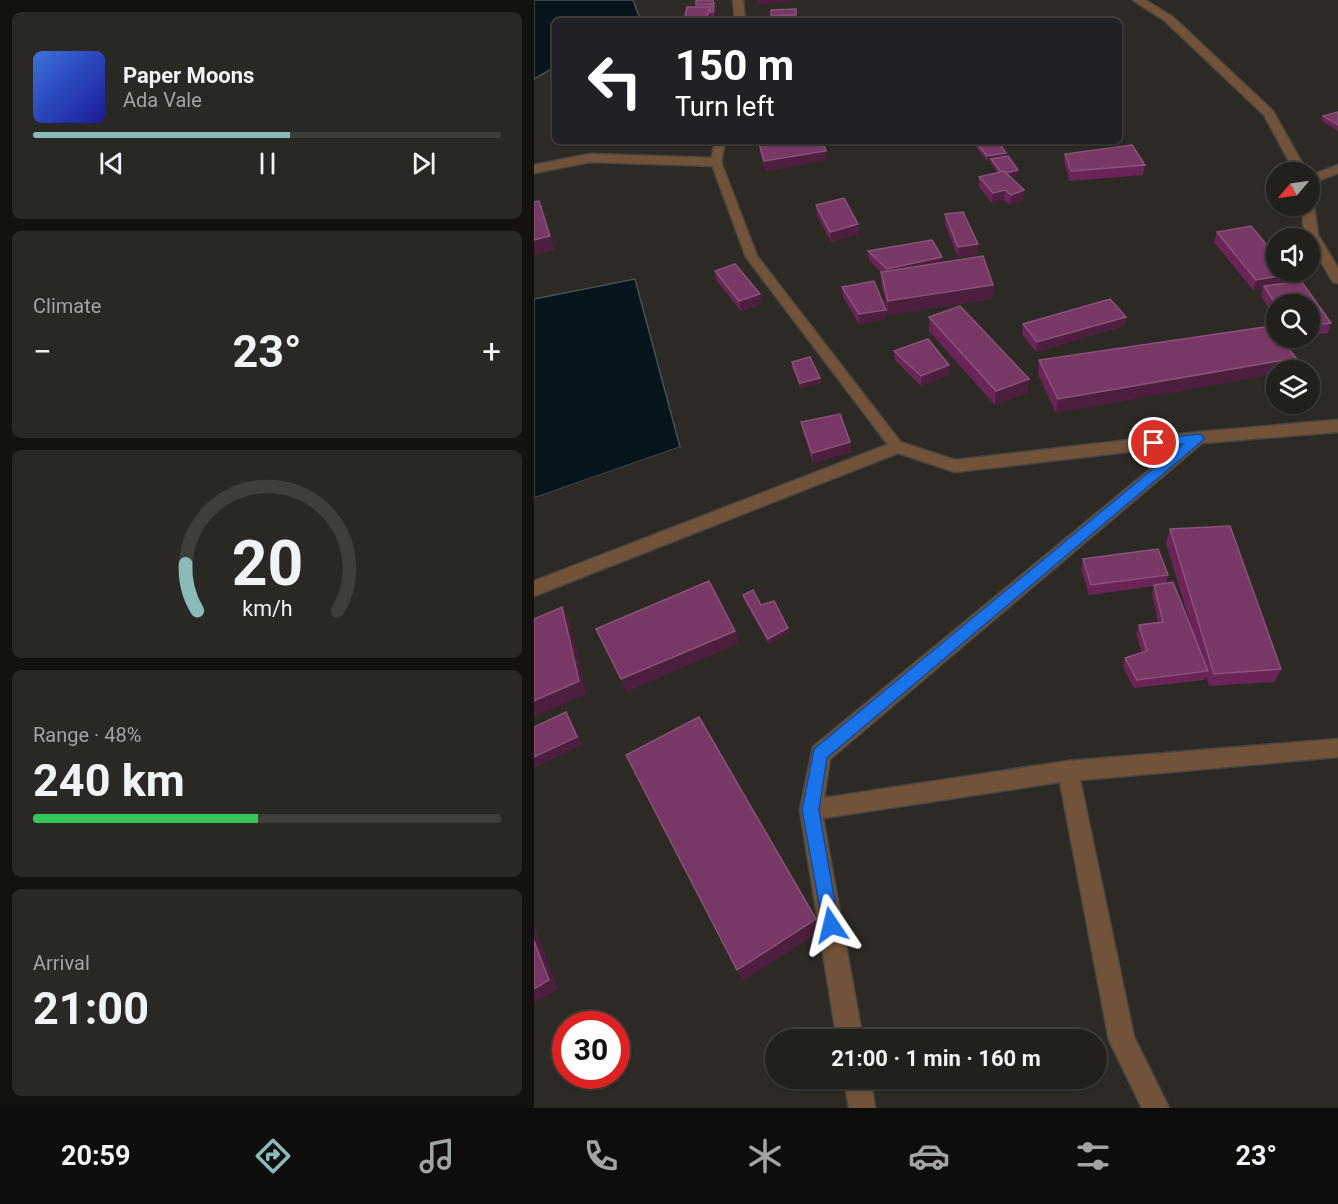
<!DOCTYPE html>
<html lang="en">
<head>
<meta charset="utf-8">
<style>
  :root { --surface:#22201c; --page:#2a2825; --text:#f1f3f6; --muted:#a2a3a3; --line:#3f3e3b; --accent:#8bbbb9 }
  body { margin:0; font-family:Roboto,sans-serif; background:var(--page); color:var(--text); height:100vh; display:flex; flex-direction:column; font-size:22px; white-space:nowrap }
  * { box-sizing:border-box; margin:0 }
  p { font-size:20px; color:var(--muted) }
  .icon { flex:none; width:33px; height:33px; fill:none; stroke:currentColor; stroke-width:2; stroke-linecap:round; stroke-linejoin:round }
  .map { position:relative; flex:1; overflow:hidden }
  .panel { display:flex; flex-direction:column; gap:12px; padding:12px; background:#13120f; width:534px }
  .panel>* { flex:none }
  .hud { position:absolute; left:18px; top:18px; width:570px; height:126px; border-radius:9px; box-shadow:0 2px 4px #0004,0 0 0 2px var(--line); background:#202124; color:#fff; overflow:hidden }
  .needle { width:39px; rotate:241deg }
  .tools { position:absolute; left:732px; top:162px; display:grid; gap:12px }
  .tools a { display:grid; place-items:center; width:54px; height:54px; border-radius:50%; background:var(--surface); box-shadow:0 2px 4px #0004,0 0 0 2px var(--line); font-size:30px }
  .speed { position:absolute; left:18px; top:1011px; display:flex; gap:12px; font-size:30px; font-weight:700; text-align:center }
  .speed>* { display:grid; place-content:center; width:78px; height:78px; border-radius:50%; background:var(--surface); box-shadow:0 2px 4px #0004,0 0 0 2px var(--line); line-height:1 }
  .speed .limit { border:9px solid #d22; background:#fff; color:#111 }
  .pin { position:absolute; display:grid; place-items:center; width:51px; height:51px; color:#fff; margin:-26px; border:3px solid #fff; border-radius:50%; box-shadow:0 2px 6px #0007 }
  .me { position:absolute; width:66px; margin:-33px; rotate:350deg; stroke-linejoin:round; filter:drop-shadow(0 0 4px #0008) }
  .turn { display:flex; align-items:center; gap:21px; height:126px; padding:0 24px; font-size:27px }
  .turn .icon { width:78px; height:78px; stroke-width:2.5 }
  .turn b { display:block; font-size:42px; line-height:51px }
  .big { font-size:45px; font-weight:700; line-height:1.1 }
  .panel .card { flex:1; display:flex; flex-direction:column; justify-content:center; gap:9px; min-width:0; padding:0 21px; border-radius:9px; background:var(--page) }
  .panel .dial { align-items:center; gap:0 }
  .dial svg { height:156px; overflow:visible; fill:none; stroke:var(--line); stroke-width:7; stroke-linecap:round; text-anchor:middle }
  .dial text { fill:var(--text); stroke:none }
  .song { display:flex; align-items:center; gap:18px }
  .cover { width:72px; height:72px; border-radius:9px; background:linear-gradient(135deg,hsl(220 70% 55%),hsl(240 70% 35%)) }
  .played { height:6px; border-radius:3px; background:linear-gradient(90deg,var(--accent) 55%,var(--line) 55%) }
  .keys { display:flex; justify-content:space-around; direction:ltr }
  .heat { display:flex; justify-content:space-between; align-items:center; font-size:33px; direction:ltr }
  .charge { height:9px; border-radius:4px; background:linear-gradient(90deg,#34c759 48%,var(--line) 0) }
  .trip { position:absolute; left:231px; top:1029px; width:342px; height:60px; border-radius:30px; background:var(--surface); box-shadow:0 2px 4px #0004,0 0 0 2px var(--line); font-weight:700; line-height:60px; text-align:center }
  .tabs { display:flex; height:96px; justify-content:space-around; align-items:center; background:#0e0d0b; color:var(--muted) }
  .tabs .icon { width:42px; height:42px }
  .tabs .current { color:var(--accent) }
  .tabs b { font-size:27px; color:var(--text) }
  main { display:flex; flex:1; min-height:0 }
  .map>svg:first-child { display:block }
  .water { fill:#05151b; stroke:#475255; stroke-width:1.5 }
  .pier { fill:#2d2a26 }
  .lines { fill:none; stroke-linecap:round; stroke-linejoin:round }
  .lane-casing { stroke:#4a4743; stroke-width:3 }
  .street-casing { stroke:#4a4743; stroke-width:3 }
  .lane { fill:#725339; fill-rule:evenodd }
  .street { fill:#725339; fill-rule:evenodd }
  .wall { fill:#6c2458 }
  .shaded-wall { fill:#4d1e3e }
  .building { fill:#783866; stroke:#895279; stroke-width:1.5 }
  .route { fill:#1a73e8; stroke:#114b97; stroke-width:1.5 }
</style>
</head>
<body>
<main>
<section class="panel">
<div class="card">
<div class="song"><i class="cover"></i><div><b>Paper Moons</b><p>Ada Vale</p></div></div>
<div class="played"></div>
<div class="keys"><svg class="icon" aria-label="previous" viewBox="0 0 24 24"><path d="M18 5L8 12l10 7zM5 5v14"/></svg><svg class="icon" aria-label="pause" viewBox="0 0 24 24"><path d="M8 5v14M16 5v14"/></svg><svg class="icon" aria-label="next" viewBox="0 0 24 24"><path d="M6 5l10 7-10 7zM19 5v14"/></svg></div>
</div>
<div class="card"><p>Climate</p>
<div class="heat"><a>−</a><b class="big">23°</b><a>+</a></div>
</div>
<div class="card dial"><svg viewBox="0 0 100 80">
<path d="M14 69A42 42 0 1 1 86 69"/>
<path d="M14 69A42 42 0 0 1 8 45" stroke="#8bbbb9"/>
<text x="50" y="56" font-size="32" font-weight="700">20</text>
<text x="50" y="72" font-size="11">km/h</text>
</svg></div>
<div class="card"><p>Range · 48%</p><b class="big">240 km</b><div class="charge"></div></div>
<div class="card"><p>Arrival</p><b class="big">21:00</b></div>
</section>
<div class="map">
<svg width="804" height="1108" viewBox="0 0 804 1108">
  <rect width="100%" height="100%" fill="#2d2a26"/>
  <g class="water">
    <path d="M0,0H99L106,19L21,21V67L0,79Z"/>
    <path d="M101,279L146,447L0,498V299Z"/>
  </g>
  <path class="pier" d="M146,447L147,450L0,501V498Z"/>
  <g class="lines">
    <defs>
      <path id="lane" d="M181,141H191L187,162L223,256L368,444L370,447L368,450H358L212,257L177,162Z"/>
      <g id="street">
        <path d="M199,0H209L211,21H201Z"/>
        <path d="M599,0H611L639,17L739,111L773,172H761L730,115L631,21Z"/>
        <path d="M56,154L182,158L188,162L182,166L56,162L0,173V165Z"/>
        <path d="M804,165V173L776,184V176Z"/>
        <path d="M776,203L780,206L784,235L804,268V283L799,282L776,243V238L770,235L768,206H776Z"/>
        <path d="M804,420V432L668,443L296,759L290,798L534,761L804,739V757L546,780L600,1037L635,1108H608L575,1040L526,782L289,818L329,1040H303L266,810L279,747L644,446L421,472L364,453L0,596V581L363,441L421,460L664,432Z"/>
        <path d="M310,1078H336L341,1108H315Z"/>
      </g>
    </defs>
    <use href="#lane" class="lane-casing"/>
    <use href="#street" class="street-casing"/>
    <use href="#lane" class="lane"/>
    <use href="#street" class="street"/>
  </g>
  <g class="wall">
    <path d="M162,0H179L181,11L180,17H177L178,20L163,7Z"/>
    <path d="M262,9L263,20H238L237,16Z"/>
    <path d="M804,112V131L788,121L789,116Z"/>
    <path d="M439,141H464L471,156L483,175L476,177L489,200L476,205L470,200L458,203L445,187V177L464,173L457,164V160L453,161L439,143Z"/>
    <path d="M225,143L292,151V160L232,171L226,152Z"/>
    <path d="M531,154L611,165L609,175L536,181L530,163Z"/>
    <path d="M282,205L324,224L325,234L297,242L283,215Z"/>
    <path d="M411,214L444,244L443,254L424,257L411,224Z"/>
    <path d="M683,232L755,283L797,323L794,333L776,335V304H742V319L727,296L729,288L719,290L680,242Z"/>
    <path d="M334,251L408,257V262L459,285L458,299L354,315L348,286L347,272L335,260Z"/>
    <path d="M181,271L227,304L207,311L183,281Z"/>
    <path d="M308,287L352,310V319L325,324L309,297Z"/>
    <path d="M395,317L495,379L493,393L461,405L395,331Z"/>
    <path d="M489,324L590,326L502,352L488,334Z"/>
    <path d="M360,351L415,375L387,386L361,360Z"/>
    <path d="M762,358L757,370H742L522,413L504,374L505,360Z"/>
    <path d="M258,362L287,383L266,388L258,367Z"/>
    <path d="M267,422L317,452L279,463L269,432Z"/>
    <path d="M636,529L747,669L740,682L675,686L672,676L670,680L600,688L589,667L591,658L608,653L602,634L605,625L624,622L618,594L620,586L555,595L547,568L549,559L634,575L632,583L659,633L632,543Z"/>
    <path d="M209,595L227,605L255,633L235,644L210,600Z"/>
  </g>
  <g class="shaded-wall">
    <path d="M223,0H260V1L224,5Z"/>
    <path d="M176,7L177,21H172Z"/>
    <path d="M58,141H91L56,146L54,142Z"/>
    <path d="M406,141H424L406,145Z"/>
    <path d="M292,151V160L232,171L230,161Z"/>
    <path d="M472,153L471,158L457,159V160L453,161V156Z"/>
    <path d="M484,170L483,175L468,179V174Z"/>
    <path d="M471,190L470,200L458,203L459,193Z"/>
    <path d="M490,190L489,200L476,205L477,195Z"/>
    <path d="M5,201L21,250L0,255V240Z"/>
    <path d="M324,224L325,234L297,242L296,232Z"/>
    <path d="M444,244L443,254L424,257V247Z"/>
    <path d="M408,257V267L353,279V269Z"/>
    <path d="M758,274L754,284L730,286L729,288L719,290L722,280Z"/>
    <path d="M459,285L458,299L354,315V301Z"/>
    <path d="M226,294L227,304L207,311L205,301Z"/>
    <path d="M352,310V319L325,324V314Z"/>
    <path d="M592,317L590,326L502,352L503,342Z"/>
    <path d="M762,358L757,370H742V374L522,413L524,399Z"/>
    <path d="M415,365V375L387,386V376Z"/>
    <path d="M286,378L287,383L266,388V383Z"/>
    <path d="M495,379L493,393L461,405L462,391Z"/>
    <path d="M316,442L317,452L279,463L278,453Z"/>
    <path d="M28,607L35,620L52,694L0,717V701Z"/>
    <path d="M254,628L255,633L235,644L234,639Z"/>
    <path d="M201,631L205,643L93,692L87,679Z"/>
    <path d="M32,712L37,720L48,745L0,768V757Z"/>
    <path d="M282,919L286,931L209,981L203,970Z"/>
    <path d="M0,926L24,989L0,1003Z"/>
  </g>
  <g class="building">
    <path d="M162,0H179L180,4L162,5Z"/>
    <path d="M180,6L179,12H176V7H171Z"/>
    <path d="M153,7H176L172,21H150Z"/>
    <path d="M262,9V15L237,16V10Z"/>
    <path d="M804,112V125L789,116Z"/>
    <path d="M241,141H289L292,151L230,161L225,143Z"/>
    <path d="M441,141H464L472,153L453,156Z"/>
    <path d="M598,145L611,165L537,171L531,154Z"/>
    <path d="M474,156L484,170L472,173L470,171L467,172L457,159Z"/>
    <path d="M470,171L490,190L477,195L471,190L459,193L445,177Z"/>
    <path d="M310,198L324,224L296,232L282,205Z"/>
    <path d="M5,201L16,236L0,240V202Z"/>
    <path d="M429,212L444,244L424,247L411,214Z"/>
    <path d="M717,226L742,256V272H756L758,274L722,280L683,232Z"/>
    <path d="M398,240L408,257L353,269L334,251Z"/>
    <path d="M449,256L459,285L354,301L347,272Z"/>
    <path d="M201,264L226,294L205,301L181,271Z"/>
    <path d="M340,281L352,310L325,314L308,287Z"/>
    <path d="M767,281L797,323L776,326V304L742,305L730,286Z"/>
    <path d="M576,299L592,317L503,342L489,324Z"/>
    <path d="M426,306L495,379L462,391L395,317Z"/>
    <path d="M737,326L742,333V338H746L762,358L524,399L505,360Z"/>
    <path d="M394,339L415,365L387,376L360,351Z"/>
    <path d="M276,357L286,378L266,383L258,362Z"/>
    <path d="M306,414L316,442L278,453L267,422Z"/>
    <path d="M696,526L747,669L680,674L636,529Z"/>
    <path d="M624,549L634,575L557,585L549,559Z"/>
    <path d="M175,581L201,631L87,679L62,629Z"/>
    <path d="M639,582L674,671L603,680L591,658L613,651L605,625L629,622L620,585Z"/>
    <path d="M219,590L227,605L240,601L254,628L234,639L209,595Z"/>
    <path d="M28,607L45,681L0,701V619Z"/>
    <path d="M32,712L43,737L0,757V727Z"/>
    <path d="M165,717L282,919L203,970L92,755Z"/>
    <path d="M0,941L15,980L0,989Z"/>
  </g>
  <path class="route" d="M664,434L668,435L670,438L668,441L293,758L285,810L305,925L303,931L297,934L290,931L268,810L280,749L649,444L620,447L615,446L614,443L615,440Z"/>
</svg>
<div class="tools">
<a><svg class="needle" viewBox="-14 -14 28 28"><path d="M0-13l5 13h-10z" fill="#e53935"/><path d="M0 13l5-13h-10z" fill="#a2a3a3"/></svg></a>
<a><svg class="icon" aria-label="sound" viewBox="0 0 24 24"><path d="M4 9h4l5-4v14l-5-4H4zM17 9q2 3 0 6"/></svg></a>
<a><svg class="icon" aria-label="search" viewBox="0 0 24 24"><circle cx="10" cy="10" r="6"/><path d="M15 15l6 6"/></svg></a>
<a><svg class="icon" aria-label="layers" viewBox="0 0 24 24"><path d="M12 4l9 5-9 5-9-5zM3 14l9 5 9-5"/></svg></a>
</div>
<div class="speed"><div class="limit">30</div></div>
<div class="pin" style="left:620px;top:443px;background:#d93025"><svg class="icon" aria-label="arrive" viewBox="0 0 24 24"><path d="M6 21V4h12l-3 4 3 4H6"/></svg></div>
<svg class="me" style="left:297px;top:925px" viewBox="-20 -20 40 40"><path d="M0-17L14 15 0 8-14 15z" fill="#1a73e8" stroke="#fff" stroke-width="4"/></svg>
<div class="trip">21:00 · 1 min · 160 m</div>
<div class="hud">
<div class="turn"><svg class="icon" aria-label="left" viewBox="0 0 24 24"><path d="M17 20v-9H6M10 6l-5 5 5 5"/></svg><div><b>150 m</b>Turn left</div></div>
</div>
</div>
</main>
<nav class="tabs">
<b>20:59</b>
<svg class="icon current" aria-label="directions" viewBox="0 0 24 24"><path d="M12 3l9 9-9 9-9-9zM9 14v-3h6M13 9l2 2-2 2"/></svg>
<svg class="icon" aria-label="music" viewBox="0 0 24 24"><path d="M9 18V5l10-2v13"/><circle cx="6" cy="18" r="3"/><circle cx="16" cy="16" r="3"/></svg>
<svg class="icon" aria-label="phone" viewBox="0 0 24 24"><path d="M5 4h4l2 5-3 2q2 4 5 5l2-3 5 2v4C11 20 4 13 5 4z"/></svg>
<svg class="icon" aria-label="climate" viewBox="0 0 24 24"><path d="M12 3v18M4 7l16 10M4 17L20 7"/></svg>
<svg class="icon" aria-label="car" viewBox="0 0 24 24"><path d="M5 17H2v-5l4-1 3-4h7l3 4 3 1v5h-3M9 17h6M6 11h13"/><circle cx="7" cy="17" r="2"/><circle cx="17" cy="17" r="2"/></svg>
<svg class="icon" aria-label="filters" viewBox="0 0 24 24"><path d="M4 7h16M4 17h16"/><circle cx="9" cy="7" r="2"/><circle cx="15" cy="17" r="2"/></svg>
<b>23°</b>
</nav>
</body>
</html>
